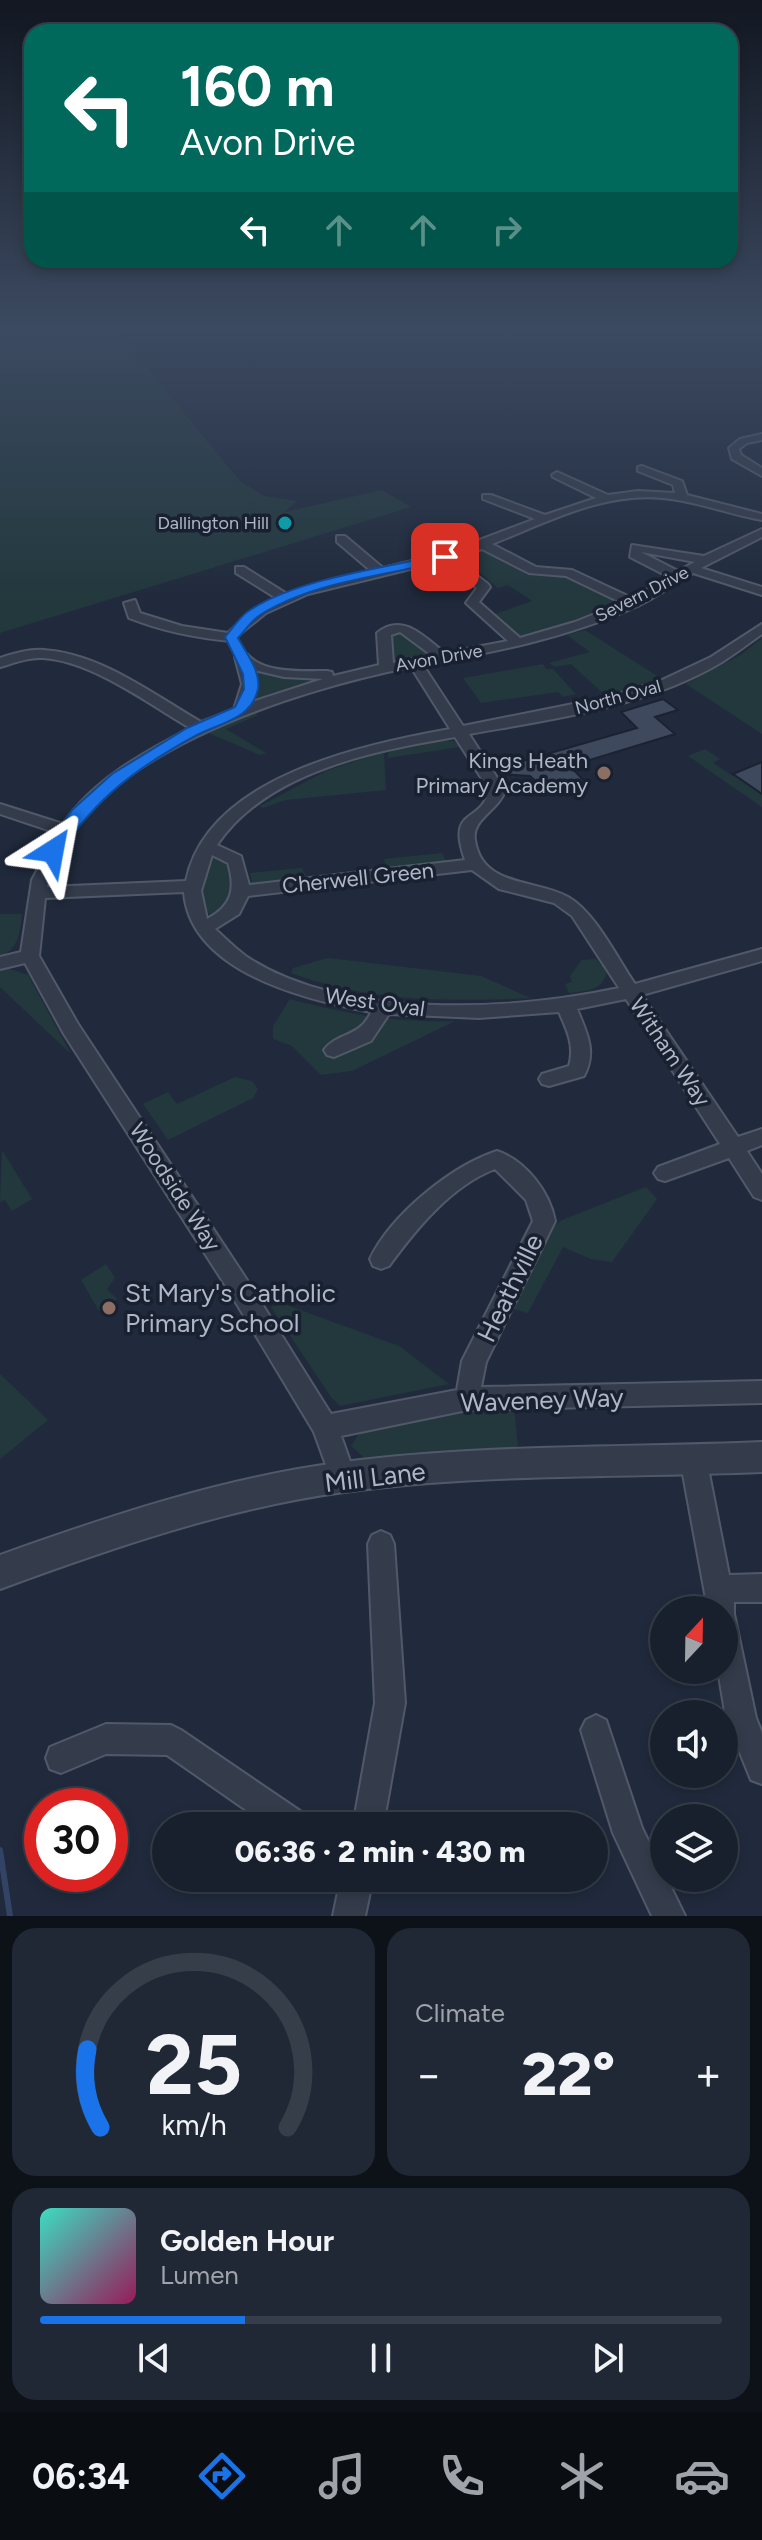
<!DOCTYPE html>
<html lang="en">
<head>
<meta charset="utf-8">
<style>
  :root { --surface:#18202d; --page:#212835; --text:#f1f3f6; --muted:#9fa3aa; --line:#363e49; --accent:#1a73e8 }
  body { margin:0; font-family:Figtree,sans-serif; background:var(--page); color:var(--text); height:100vh; display:flex; flex-direction:column; font-size:30px; white-space:nowrap }
  * { box-sizing:border-box; margin:0 }
  p { font-size:26px; color:var(--muted) }
  .icon { flex:none; width:44px; height:44px; fill:none; stroke:currentColor; stroke-width:2; stroke-linecap:round; stroke-linejoin:round }
  .map { position:relative; height:1916px; overflow:hidden }
  .drawer { display:flex; flex-direction:column; gap:12px; padding:12px; background:#0d1219; flex:1 }
  .drawer>* { flex:none }
  .guide { position:absolute; left:24px; top:24px; width:714px; height:244px; border-radius:24px; box-shadow:0 4px 12px #0003,0 0 0 2px var(--line); background:#00695c; color:#fff; overflow:hidden }
  .needle { width:52px; rotate:22deg }
  .controls { position:absolute; left:650px; top:1596px; display:grid; gap:16px }
  .controls a { display:grid; place-items:center; width:88px; height:88px; border-radius:50%; background:var(--surface); box-shadow:0 4px 12px #0003,0 0 0 2px var(--line); font-size:40px }
  .speed { position:absolute; left:24px; top:1788px; display:flex; gap:16px; font-size:40px; font-weight:700; text-align:center }
  .speed>* { display:grid; place-content:center; width:104px; height:104px; border-radius:50%; background:var(--surface); box-shadow:0 4px 12px #0003,0 0 0 2px var(--line); line-height:1 }
  .speed .limit { border:12px solid #d22; background:#fff; color:#111 }
  .pin { position:absolute; display:grid; place-items:center; width:68px; height:68px; color:#fff; margin:-34px; border-radius:16px; box-shadow:0 4px 12px #0006 }
  .me { position:absolute; width:88px; margin:-44px; rotate:34deg; stroke-linejoin:round; filter:drop-shadow(0 0 6px #0008) }
  .turn { display:flex; align-items:center; gap:28px; height:168px; padding:0 24px; font-size:36px }
  .turn .icon { width:104px; height:104px; stroke-width:2.5 }
  .turn b { display:block; font-size:56px; line-height:68px }
  .lanes { display:flex; align-items:center; height:76px; padding:0 24px; background:#0003; justify-content:center; gap:40px; direction:ltr }
  .lanes .off { opacity:.35 }
  .big { font-size:60px; font-weight:800; line-height:1.1 }
  .drawer .widget { flex:1; display:flex; flex-direction:column; justify-content:center; gap:12px; min-width:0; padding:0 28px; border-radius:24px; background:var(--page) }
  .drawer .dial { align-items:center; gap:0 }
  .dial svg { height:208px; overflow:visible; fill:none; stroke:var(--line); stroke-width:7; stroke-linecap:round; text-anchor:middle }
  .dial text { fill:var(--text); stroke:none }
  .song { display:flex; align-items:center; gap:24px }
  .cover { width:96px; height:96px; border-radius:12px; background:linear-gradient(135deg,hsl(170 70% 55%),hsl(330 70% 35%)) }
  .played { height:8px; border-radius:4px; background:linear-gradient(90deg,var(--accent) 30%,var(--line) 30%) }
  .keys { display:flex; justify-content:space-around; direction:ltr }
  .heat { display:flex; justify-content:space-between; align-items:center; font-size:44px; direction:ltr }
  .drawer .tiles { flex:1; display:grid; gap:12px; grid-template-columns:1fr 1fr }
  .widget:last-child { grid-column:span 2 }
  .trip { position:absolute; left:152px; top:1812px; width:456px; height:80px; border-radius:40px; background:var(--surface); box-shadow:0 4px 12px #0003,0 0 0 2px var(--line); font-weight:800; line-height:80px; text-align:center }
  .menu { display:flex; height:128px; justify-content:space-around; align-items:center; background:#0a0d12; color:var(--muted) }
  .menu .icon { width:56px; height:56px }
  .menu .selected { color:var(--accent) }
  .menu b { font-size:36px; color:var(--text) }
  .map>svg:first-child { display:block }
  .green { fill:#22383d }
  .lines { fill:none; stroke-linecap:round; stroke-linejoin:round }
  .stream { stroke:#324365; stroke-width:6 }
  .building { fill:#3e495e; stroke:#1b2332; stroke-width:2 }
  .minor-casing { stroke:#515969; stroke-width:4 }
  .tertiary-casing { stroke:#515969; stroke-width:4 }
  .minor { fill:#343c4c; fill-rule:evenodd }
  .tertiary { fill:#343c4c; fill-rule:evenodd }
  .route { fill:#1a73e8; stroke:#114b97; stroke-width:2 }
  .culture-dot { fill:#0f9aa8; stroke:#192130; stroke-width:3 }
  .education-dot { fill:#8d6e63; stroke:#192130; stroke-width:3 }
  .labels { text-anchor:middle; dominant-baseline:central; stroke-width:7; stroke-linejoin:round; paint-order:stroke }
  .far-poi-label { font-size:18px; fill:#aeb6c8; stroke:#192130; text-anchor:end }
  .far-street-label { font-size:18px; fill:#aeb6c8; stroke:#192130 }
  .poi-label { font-size:22px; fill:#aeb6c8; stroke:#192130; text-anchor:end }
  .street-label { font-size:22px; fill:#aeb6c8; stroke:#192130 }
  .near-street-label { font-size:26px; fill:#aeb6c8; stroke:#192130 }
  .near-poi-label { font-size:26px; fill:#aeb6c8; stroke:#192130; text-anchor:start }
</style>
</head>
<body>
<div class="map">
<svg width="762" height="1916" viewBox="0 0 762 1916">
  <rect width="100%" height="100%" fill="#202a3c"/>
  <g class="green">
    <path d="M0,330H116L240,481L264,496L297,501L284,512L382,490L411,507L0,633Z"/>
    <path d="M481,548L526,570L523,572L527,575H568L622,600V603L581,620L523,638L516,636L490,616L532,601L508,585L498,588L466,561L457,563L453,557Z"/>
    <path d="M399,630L432,654L392,661L390,631Z"/>
    <path d="M585,630L662,679L606,696L571,664L555,667L549,663L590,652L567,635Z"/>
    <path d="M762,638V734L686,684L742,654Z"/>
    <path d="M543,664L546,669H553L576,694L563,697L558,692L481,703L463,678Z"/>
    <path d="M258,670L285,678L332,676L254,702L250,699L256,689L255,671Z"/>
    <path d="M254,710L258,715L226,729L266,753L260,755L206,732Z"/>
    <path d="M436,741H454L460,747L388,758V753L392,751Z"/>
    <path d="M705,749L720,759L713,763L733,776L762,764V807L688,756Z"/>
    <path d="M380,753L384,754L386,790L286,800L263,808L260,806L326,771Z"/>
    <path d="M442,853L448,865L388,873L384,859Z"/>
    <path d="M222,857L230,862L236,895L215,916L206,912L200,882L209,859Z"/>
    <path d="M302,868L309,883L253,887L250,873Z"/>
    <path d="M0,914H22C20,933 19,948 0,957Z"/>
    <path d="M328,958L481,976L530,998C448,1002 370,1002 291,973L293,968Z"/>
    <path d="M596,959L607,971C603,991 587,991 569,993L565,984L572,982L570,976L582,960Z"/>
    <path d="M7,968L28,975L71,1054L0,987V970Z"/>
    <path d="M290,999C345,1014 398,1023 455,1021L352,1071L321,1075L292,1046L273,1039V1026Z"/>
    <path d="M235,1077L252,1081L258,1089L253,1098L168,1140L143,1104L168,1092L177,1104Z"/>
    <path d="M2,1150L32,1199L12,1211L5,1200L0,1202Z"/>
    <path d="M646,1187L657,1199L612,1262L591,1259L563,1247L528,1313L509,1308L551,1229L562,1220Z"/>
    <path d="M106,1264L115,1278L107,1289L117,1299L99,1311L81,1280Z"/>
    <path d="M281,1303L399,1346L449,1384L340,1406L331,1397L271,1307Z"/>
    <path d="M0,1374L48,1420L0,1459Z"/>
    <path d="M514,1407L518,1448L364,1458L351,1446L362,1429L442,1411Z"/>
  </g>
  <g class="lines">
    <path class="stream" d="M0,1850L10,1916"/>
  </g>
  <g class="building">
    <path d="M663,699L678,710L655,717L675,734L570,766L586,783L550,794L530,776L498,774L495,769L637,728L621,712Z"/>
    <path d="M762,762V794L733,774Z"/>
  </g>
  <g class="lines">
    <defs>
      <g id="minor">
        <path d="M762,434V440L747,443L739,449L741,455L762,468V476L732,459L729,448L740,439Z"/>
        <path d="M642,466L682,481L687,495L762,514V520C731,515 702,503 671,499C608,489 548,522 492,544L536,567L572,570L632,598L669,577L630,557L632,545L704,556L762,529V537L701,568L762,587V595L693,573C674,584 655,598 635,607C567,638 494,652 423,665L463,726L608,697L660,681L711,657L762,624V634C749,643 735,654 722,662C647,707 553,719 469,734L505,790C500,810 471,819 475,840C482,888 537,879 568,897C595,912 617,958 635,984L762,949V961L642,995L738,1137L762,1129V1145L747,1151L762,1174V1200L754,1197L729,1158L665,1181L658,1179L654,1173L658,1167L720,1144L626,999L577,1009C587,1033 597,1052 584,1076L549,1086L542,1084L539,1079L542,1074L569,1066C575,1046 567,1030 559,1012L479,1018L389,1014L371,1041L334,1057L327,1055L324,1050C337,1032 360,1038 371,1012C306,1000 190,972 184,892L45,898L39,956L78,1024L245,1277L331,1414L457,1390L462,1361L533,1221L526,1200L495,1169C451,1186 416,1229 389,1266L381,1269L373,1266L370,1259C391,1215 451,1166 497,1151C525,1160 550,1192 555,1221L486,1362L481,1387L762,1381V1403L467,1410L341,1436L356,1478L352,1487L343,1491L334,1487L314,1432L229,1291L64,1034L25,963L0,969V957L21,952L32,880L57,833L0,814V804L63,824C94,779 143,753 190,728C149,704 92,661 43,658C28,657 14,663 0,667V658C13,654 29,649 43,650C100,653 154,695 201,722L234,709L242,684L235,657L237,654H247C263,674 304,671 327,671L332,672L333,676L379,665L377,633C403,612 424,637 445,653L508,641L466,603L477,588L443,561L308,594L266,613L231,641C196,638 162,631 129,618L124,603L135,600L140,613L182,626L228,633L251,612L276,598L236,573V567H244L287,594L371,571L337,542V536H345L383,568L445,553L535,519L483,499V495H491L545,515L596,498L553,477L552,475L557,472L608,495L638,491L675,493L673,485L638,471V467ZM482,549L529,573L566,576L622,603L575,622L520,638L479,602L490,587L488,584L454,558ZM641,552L695,562L678,571ZM400,632L431,655L393,663L391,635ZM411,667L450,729C362,745 207,777 186,881L47,887C72,757 300,689 411,667ZM254,670L284,677L323,679L252,702L256,684ZM455,737L489,790C481,825 446,806 465,860L249,885L241,856L217,845C267,771 374,751 455,737ZM212,855L228,863C236,889 232,906 207,919L201,891ZM472,870L499,889L554,903L572,916L619,988C511,1011 343,1020 247,957C236,949 225,938 215,929L239,914L248,896Z"/>
        <path d="M693,1446L702,1449L706,1458L729,1575L762,1574V1602H734V1614L756,1718L762,1733V1784L751,1780L726,1718L718,1670H724V1610H708L680,1458L684,1449Z"/>
        <path d="M381,1531L390,1535L394,1544L405,1703L383,1826H353L375,1703L368,1544L372,1535Z"/>
        <path d="M596,1715L606,1720L642,1828L685,1916H652L613,1833L581,1730L586,1720Z"/>
        <path d="M106,1724L171,1725L181,1730L306,1815L310,1826H269L167,1755L106,1754L61,1773L50,1769L46,1758L50,1747Z"/>
        <path d="M341,1878H373L365,1916H333Z"/>
      </g>
      <path id="tertiary" d="M762,1442V1472C623,1478 482,1473 344,1492C226,1508 112,1548 0,1589V1555C112,1515 226,1477 344,1462C483,1444 623,1448 762,1442Z"/>
    </defs>
    <use href="#minor" class="minor-casing"/>
    <use href="#tertiary" class="tertiary-casing"/>
    <use href="#minor" class="minor"/>
    <use href="#tertiary" class="tertiary"/>
  </g>
  <linearGradient id="sky" x2="0" y2="1"><stop stop-color="#121721"/><stop offset="0.55" stop-color="#3c4a61"/><stop offset="1" stop-color="#3c4a61" stop-opacity="0"/></linearGradient>
  <rect width="762" height="598" fill="url(#sky)"/>
  <path class="route" d="M445,554L451,557L450,560C388,575 314,581 260,615C251,621 245,631 238,638C246,652 261,672 258,689C252,719 220,723 197,735C136,768 97,797 58,855H47L44,851L72,810L112,774L187,728L235,707L244,689L243,674L225,637C232,629 240,616 250,610C299,578 388,567 445,554Z"/>
  <circle class="culture-dot" cx="285" cy="523" r="8"/>
  <g class="education-dot">
    <circle cx="604" cy="773" r="8"/>
    <circle cx="109" cy="1308" r="8"/>
  </g>
  <g class="labels">
    <g class="far-poi-label">
      <text x="269" y="523">Dallington Hill</text>
    </g>
    <g class="far-street-label">
      <text transform="translate(642 594) rotate(-27)">Severn Drive</text>
      <text transform="translate(439 658) rotate(-10)">Avon Drive</text>
      <text transform="translate(618 697) rotate(-15)">North Oval</text>
    </g>
    <g class="poi-label">
      <text x="588" y="760">Kings Heath<tspan x="588" dy="25">Primary Academy</tspan></text>
    </g>
    <g class="street-label">
      <text transform="translate(358 878) rotate(-6)">Cherwell Green</text>
      <text transform="translate(375 1002) rotate(8)">West Oval</text>
      <text transform="translate(670 1052) rotate(56)">Witham Way</text>
      <text transform="translate(175 1187) rotate(57)">Woodside Way</text>
    </g>
    <g class="near-street-label">
      <text transform="translate(510 1288) rotate(-64)">Heathville</text>
      <text transform="translate(542 1400) rotate(-2)">Waveney Way</text>
      <text transform="translate(375 1477) rotate(-7)">Mill Lane</text>
    </g>
    <g class="near-poi-label">
      <text x="125" y="1293">St Mary's Catholic<tspan x="125" dy="30">Primary School</tspan></text>
    </g>
  </g>
</svg>
<div class="controls">
<a><svg class="needle" viewBox="-14 -14 28 28"><path d="M0-13l5 13h-10z" fill="#e53935"/><path d="M0 13l5-13h-10z" fill="#9fa3aa"/></svg></a>
<a><svg class="icon" aria-label="sound" viewBox="0 0 24 24"><path d="M4 9h4l5-4v14l-5-4H4zM17 9q2 3 0 6"/></svg></a>
<a><svg class="icon" aria-label="layers" viewBox="0 0 24 24"><path d="M12 4l9 5-9 5-9-5zM3 14l9 5 9-5"/></svg></a>
</div>
<div class="speed"><div class="limit">30</div></div>
<div class="pin" style="left:445px;top:557px;background:#d93025"><svg class="icon" aria-label="arrive" viewBox="0 0 24 24"><path d="M6 21V4h12l-3 4 3 4H6"/></svg></div>
<svg class="me" style="left:53px;top:851px" viewBox="-20 -20 40 40"><path d="M0-17L14 15 0 8-14 15z" fill="#1a73e8" stroke="#fff" stroke-width="4"/></svg>
<div class="trip">06:36 · 2 min · 430 m</div>
<div class="guide">
<div class="turn"><svg class="icon" aria-label="left" viewBox="0 0 24 24"><path d="M17 20v-9H6M10 6l-5 5 5 5"/></svg><div><b>160 m</b>Avon Drive</div></div>
<div class="lanes"><svg class="icon" aria-label="left" viewBox="0 0 24 24"><path d="M17 20v-9H6M10 6l-5 5 5 5"/></svg><svg class="icon off" aria-label="ahead" viewBox="0 0 24 24"><path d="M12 20V5M6 11l6-6 6 6"/></svg><svg class="icon off" aria-label="ahead" viewBox="0 0 24 24"><path d="M12 20V5M6 11l6-6 6 6"/></svg><svg class="icon off" aria-label="right" viewBox="0 0 24 24"><path d="M7 20v-9h11M14 6l5 5-5 5"/></svg></div>
</div>
</div>
<section class="drawer">
<div class="tiles">
<div class="widget dial"><svg viewBox="0 0 100 80">
<path d="M14 69A42 42 0 1 1 86 69"/>
<path d="M14 69A42 42 0 0 1 9 39" stroke="#1a73e8"/>
<text x="50" y="56" font-size="32" font-weight="700">25</text>
<text x="50" y="72" font-size="11">km/h</text>
</svg></div>
<div class="widget"><p>Climate</p>
<div class="heat"><a>−</a><b class="big">22°</b><a>+</a></div>
</div>
<div class="widget">
<div class="song"><i class="cover"></i><div><b>Golden Hour</b><p>Lumen</p></div></div>
<div class="played"></div>
<div class="keys"><svg class="icon" aria-label="previous" viewBox="0 0 24 24"><path d="M18 5L8 12l10 7zM5 5v14"/></svg><svg class="icon" aria-label="pause" viewBox="0 0 24 24"><path d="M8 5v14M16 5v14"/></svg><svg class="icon" aria-label="next" viewBox="0 0 24 24"><path d="M6 5l10 7-10 7zM19 5v14"/></svg></div>
</div>
</div>
</section>
<nav class="menu">
<b>06:34</b>
<svg class="icon selected" aria-label="directions" viewBox="0 0 24 24"><path d="M12 3l9 9-9 9-9-9zM9 14v-3h6M13 9l2 2-2 2"/></svg>
<svg class="icon" aria-label="music" viewBox="0 0 24 24"><path d="M9 18V5l10-2v13"/><circle cx="6" cy="18" r="3"/><circle cx="16" cy="16" r="3"/></svg>
<svg class="icon" aria-label="phone" viewBox="0 0 24 24"><path d="M5 4h4l2 5-3 2q2 4 5 5l2-3 5 2v4C11 20 4 13 5 4z"/></svg>
<svg class="icon" aria-label="climate" viewBox="0 0 24 24"><path d="M12 3v18M4 7l16 10M4 17L20 7"/></svg>
<svg class="icon" aria-label="car" viewBox="0 0 24 24"><path d="M5 17H2v-5l4-1 3-4h7l3 4 3 1v5h-3M9 17h6M6 11h13"/><circle cx="7" cy="17" r="2"/><circle cx="17" cy="17" r="2"/></svg>
</nav>
</body>
</html>
